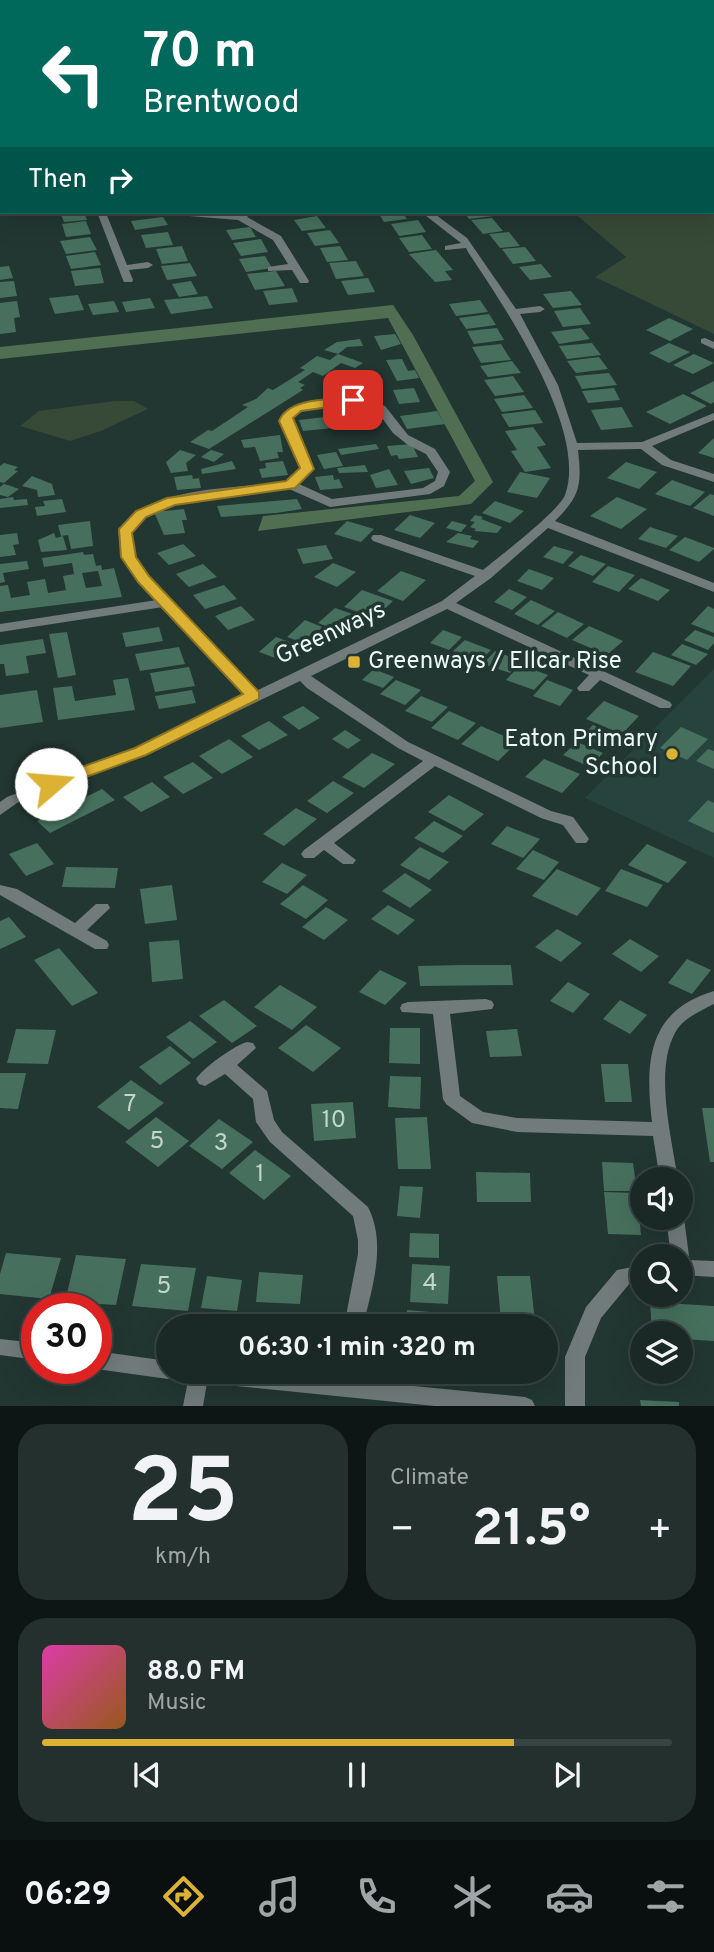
<!DOCTYPE html>
<html lang="en">
<head>
<meta charset="utf-8">
<style>
  :root { --surface:#1a2826; --page:#23302e; --text:#f1f3f6; --muted:#9fa6a7; --line:#384443; --accent:#dbb233 }
  body { margin:0; font-family:Overpass,sans-serif; background:var(--page); color:var(--text); height:100vh; display:flex; flex-direction:column; font-size:26px; white-space:nowrap }
  * { box-sizing:border-box; margin:0 }
  p { font-size:23px; color:var(--muted) }
  .icon { flex:none; width:38px; height:38px; fill:none; stroke:currentColor; stroke-width:2; stroke-linecap:round; stroke-linejoin:round }
  .map { position:relative; height:1406px; overflow:hidden }
  .panel { display:flex; flex-direction:column; gap:18px; padding:18px; background:#0e1615; flex:1 }
  .panel>* { flex:none }
  .banner { position:absolute; left:0px; top:0px; width:714px; height:214px; box-shadow:0 7px 28px #0002,0 0 0 2px var(--line); background:#00695c; color:#fff; overflow:hidden }
  .controls { position:absolute; left:630px; top:1167px; display:grid; gap:14px }
  .controls a { display:grid; place-items:center; width:63px; height:63px; border-radius:50%; background:var(--surface); box-shadow:0 7px 28px #0002,0 0 0 2px var(--line); font-size:35px }
  .speed { position:absolute; left:21px; top:1293px; display:flex; gap:14px; font-size:35px; font-weight:700; text-align:center }
  .speed>* { display:grid; place-content:center; width:91px; height:91px; border-radius:50%; background:var(--surface); box-shadow:0 7px 28px #0002,0 0 0 2px var(--line); line-height:1 }
  .speed .limit { border:10px solid #d22; background:#fff; color:#111 }
  .pin { position:absolute; display:grid; place-items:center; width:60px; height:60px; color:#fff; margin:-30px; border-radius:14px; box-shadow:0 4px 10px #0006 }
  .me { position:absolute; width:77px; margin:-38px; rotate:72deg; stroke-linejoin:round; filter:drop-shadow(0 0 5px #0008) }
  .turn { display:flex; align-items:center; gap:24px; height:147px; padding:0 28px; font-size:32px }
  .turn .icon { width:91px; height:91px; stroke-width:2.5 }
  .turn b { display:block; font-size:49px; line-height:60px }
  .then { display:flex; align-items:center; height:66px; padding:0 28px; background:#0003; gap:14px; font-size:26px }
  .big { font-size:52px; font-weight:700; line-height:1.1 }
  .panel .widget { flex:1; display:flex; flex-direction:column; justify-content:center; gap:10px; min-width:0; padding:0 24px; border-radius:28px; background:var(--page) }
  .panel .dial { align-items:center; gap:0 }
  .dial b { font-size:91px; line-height:1 }
  .song { display:flex; align-items:center; gap:21px }
  .cover { width:84px; height:84px; border-radius:10px; background:linear-gradient(135deg,hsl(320 70% 55%),hsl(30 70% 35%)) }
  .played { height:7px; border-radius:4px; background:linear-gradient(90deg,var(--accent) 75%,var(--line) 75%) }
  .keys { display:flex; justify-content:space-around; direction:ltr }
  .heat { display:flex; justify-content:space-between; align-items:center; font-size:38px; direction:ltr }
  .panel .tiles { flex:1; display:grid; gap:18px; grid-template-columns:1fr 1fr }
  .widget:last-child { grid-column:span 2 }
  .trip { position:absolute; left:156px; top:1314px; width:402px; height:70px; border-radius:35px; background:var(--surface); box-shadow:0 7px 28px #0002,0 0 0 2px var(--line); font-weight:700; line-height:70px; text-align:center }
  .tabs { display:flex; height:112px; justify-content:space-around; align-items:center; background:#0a100f; color:var(--muted) }
  .tabs .icon { width:49px; height:49px }
  .tabs .current { color:var(--accent) }
  .tabs b { font-size:32px; color:var(--text) }
  .map>svg:first-child { display:block }
  .built { fill:#26433e }
  .green { fill:#374937 }
  .forest { fill:#506e52 }
  .building { fill:#46705d; fill-rule:evenodd }
  .lines { fill:none; stroke-linecap:round; stroke-linejoin:round }
  .minor { fill:#717b7b; fill-rule:evenodd }
  .route { fill:#dbb233; stroke:#8e7421; stroke-width:2 }
  .poi-dot { fill:#dbb233; stroke:#223632; stroke-width:2.5 }
  .labels { text-anchor:middle; dominant-baseline:central; stroke-width:7; stroke-linejoin:round; paint-order:stroke }
  .street-label { font-size:24px; fill:#ecf8f5; stroke:#223632 }
  .poi-label { font-size:24px; fill:#ecf8f5; stroke:#223632; text-anchor:start }
  .near-number-label { font-size:24px; fill:#c2d6cf }
</style>
</head>
<body>
<div class="map">
<svg width="714" height="1406" viewBox="0 0 714 1406">
  <rect width="100%" height="100%" fill="#223632"/>
  <path class="built" d="M714,669V858L585,798Z"/>
  <g class="green">
    <path d="M412,0H714V334L595,277L626,257L573,212H712V2Z"/>
    <path d="M114,401H134L148,409L101,431L70,441L20,426L39,411Z"/>
  </g>
  <path class="forest" d="M393,305L413,335L493,482L471,504L258,531L263,516L459,496L475,481L388,318L0,359V347Z"/>
  <g class="building">
    <path d="M60,212H84L87,220L64,222Z"/>
    <path d="M378,212H402L407,219L384,222Z"/>
    <path d="M464,212H490L493,216L469,219Z"/>
    <path d="M317,216L326,228L302,231L294,220Z"/>
    <path d="M163,217L168,225L135,230L131,221Z"/>
    <path d="M492,218L503,231L483,234L471,220Z"/>
    <path d="M418,220L426,232L399,236L391,224Z"/>
    <path d="M86,221L91,234L66,237L62,224Z"/>
    <path d="M250,227L256,237L232,240L226,230Z"/>
    <path d="M330,230L339,243L315,246L307,233Z"/>
    <path d="M168,232L173,245L146,248L141,235Z"/>
    <path d="M509,232L520,246L500,248L489,234Z"/>
    <path d="M422,235L432,249L409,252L399,238Z"/>
    <path d="M90,237L97,250L66,254L60,241Z"/>
    <path d="M261,239L268,252L241,256L233,243Z"/>
    <path d="M182,246L188,261L162,264L156,249Z"/>
    <path d="M340,246L348,260L327,262L320,248Z"/>
    <path d="M525,247L536,261L513,264L502,249Z"/>
    <path d="M436,250L453,270L445,271L452,280L435,282L409,254Z"/>
    <path d="M95,252L101,265L71,269L66,256Z"/>
    <path d="M265,256L272,268L246,272L239,259Z"/>
    <path d="M356,261L364,276L336,279L329,263Z"/>
    <path d="M190,263L197,276L167,280L161,266Z"/>
    <path d="M541,264L552,277L530,280L519,267Z"/>
    <path d="M9,266L13,278L0,280V267Z"/>
    <path d="M100,268L104,283L75,286L71,271Z"/>
    <path d="M276,271L285,286L255,290L247,274Z"/>
    <path d="M368,278L375,292L348,295L341,281Z"/>
    <path d="M14,281L17,296L0,298V282Z"/>
    <path d="M191,281L198,294L179,297L172,284Z"/>
    <path d="M292,288L298,302L269,305L263,291Z"/>
    <path d="M571,291L582,305L553,308L543,294Z"/>
    <path d="M78,295L84,310L55,314L49,298Z"/>
    <path d="M207,296L213,308L171,314L164,300Z"/>
    <path d="M150,298L155,308L126,312L122,302Z"/>
    <path d="M480,300L488,312L456,316L449,304Z"/>
    <path d="M17,301L20,317L14,318L16,332L0,334V303Z"/>
    <path d="M114,301L119,312L93,315L88,304Z"/>
    <path d="M580,308L591,324L563,327L554,311Z"/>
    <path d="M489,314L496,325L466,329L459,318Z"/>
    <path d="M669,318L693,329L670,341L646,330Z"/>
    <path d="M497,328L504,340L474,344L467,331Z"/>
    <path d="M581,328L590,339L559,344L551,332Z"/>
    <path d="M395,334L401,344L381,350L374,336Z"/>
    <path d="M360,339L363,346L347,347L338,354L324,350L337,342Z"/>
    <path d="M592,343L601,355L567,359L559,346Z"/>
    <path d="M669,343L690,352L669,363L649,353Z"/>
    <path d="M501,344L511,360L481,363L472,347Z"/>
    <path d="M338,354L363,363L355,368L341,363L323,376L313,372L298,382L305,385L300,388L303,390L209,449L190,442L208,430L212,431L248,407L242,405L256,399L268,388L273,390L305,370L300,368L317,356L330,360Z"/>
    <path d="M694,354L714,363L693,374L673,365Z"/>
    <path d="M599,357L608,369L576,373L567,361Z"/>
    <path d="M402,359L408,371L415,370L419,378L397,381L386,360Z"/>
    <path d="M512,361L521,373L488,377L480,366Z"/>
    <path d="M609,373L617,385L582,389L575,376Z"/>
    <path d="M513,376L524,392L495,396L484,380Z"/>
    <path d="M346,378L349,386L374,383L378,393L337,399L330,380Z"/>
    <path d="M714,381V402L711,404L690,393Z"/>
    <path d="M414,388L420,402L399,404L393,390Z"/>
    <path d="M614,388L620,400L588,403L582,391Z"/>
    <path d="M683,394L707,406L670,424L646,412Z"/>
    <path d="M524,395L533,408L502,412L494,399Z"/>
    <path d="M622,407L633,427L601,430L591,410Z"/>
    <path d="M535,410L543,423L509,427L501,414Z"/>
    <path d="M376,411L382,423L303,431L299,420Z"/>
    <path d="M437,411L445,424L407,429L400,416Z"/>
    <path d="M533,427L546,445L537,447L551,468L525,472L511,451L517,450L505,431Z"/>
    <path d="M280,435L283,452H277L279,458L260,461L255,447L244,448L241,440Z"/>
    <path d="M714,438V458L698,453Z"/>
    <path d="M376,444L379,449L341,455L338,449Z"/>
    <path d="M412,444L418,457L399,459L397,455L391,456L387,446Z"/>
    <path d="M180,450L196,455L186,463L188,471L171,473L166,462Z"/>
    <path d="M211,450L224,454L214,462L201,457Z"/>
    <path d="M336,452L343,466L324,469L317,455Z"/>
    <path d="M232,461L236,469L202,474L201,469Z"/>
    <path d="M283,461L288,475L262,478L259,469L266,468L265,463Z"/>
    <path d="M626,462L657,472L639,489L607,478Z"/>
    <path d="M4,463L18,467L14,470L18,471L4,483L0,482V466Z"/>
    <path d="M365,465L368,472L339,473L337,468Z"/>
    <path d="M429,468L434,478L411,484L404,471Z"/>
    <path d="M389,469L398,485L376,488L370,475Z"/>
    <path d="M520,472L550,478L537,498L507,492Z"/>
    <path d="M192,475L193,479L199,478L201,488L177,490L174,477Z"/>
    <path d="M333,475L334,480L339,479L343,488L320,490L315,477Z"/>
    <path d="M32,476L52,484L55,495L38,497L37,490L22,486Z"/>
    <path d="M672,480L705,492L690,506L655,494Z"/>
    <path d="M4,484L11,486L19,489L8,497L0,495V487Z"/>
    <path d="M710,494L714,495V516L693,508Z"/>
    <path d="M13,497L14,500L27,499L28,505L0,508V499Z"/>
    <path d="M617,497L647,509L621,529L590,516Z"/>
    <path d="M62,499L66,512L37,516L35,507L45,506L43,501Z"/>
    <path d="M297,499L302,509L276,513L221,517L217,506Z"/>
    <path d="M495,501L524,511L510,523L482,513Z"/>
    <path d="M184,509L187,520H182L185,533L164,535L154,512Z"/>
    <path d="M410,515L435,523L420,538L394,530Z"/>
    <path d="M475,515L483,517L481,519L502,527L497,533L474,531L476,529L470,527L475,522L470,521Z"/>
    <path d="M90,521L93,546L71,549L68,535L61,536L58,525Z"/>
    <path d="M347,521L374,529L361,542L334,534Z"/>
    <path d="M452,521L467,525L461,532L446,528Z"/>
    <path d="M650,527L678,536L666,548L638,539Z"/>
    <path d="M17,533L19,544L13,545L16,555L0,557V535Z"/>
    <path d="M54,533L56,538L63,536L67,550L41,552L38,540Z"/>
    <path d="M458,533L472,536L470,539L479,541L473,548L446,542Z"/>
    <path d="M685,537L714,548V549L699,562L669,550Z"/>
    <path d="M183,544L196,556L169,565L157,553Z"/>
    <path d="M326,545L333,559L303,564L297,549Z"/>
    <path d="M554,546L574,552L563,564L543,557Z"/>
    <path d="M83,552L84,555L93,554L96,566L101,565L102,570L114,568L122,597L0,612V586L8,585L11,598L30,595L27,582L45,579L48,593L66,590L63,576L74,574L72,563L44,567L42,558ZM98,571L102,586L86,588L82,573Z"/>
    <path d="M581,555L606,564L593,576L568,566Z"/>
    <path d="M27,561L29,569L3,573L5,582L0,583V564Z"/>
    <path d="M333,563L356,572L337,587L314,577Z"/>
    <path d="M203,564L217,577L189,587L176,574Z"/>
    <path d="M608,566L635,575L619,592L592,582Z"/>
    <path d="M529,569L554,578L542,590L517,581Z"/>
    <path d="M401,571L426,580L403,601L377,591Z"/>
    <path d="M641,578L670,590L658,601L628,589Z"/>
    <path d="M224,585L237,599L205,609L193,595Z"/>
    <path d="M509,589L527,597L512,610L494,602Z"/>
    <path d="M362,590L393,601L375,618L344,607Z"/>
    <path d="M531,600L555,611L538,625L514,614Z"/>
    <path d="M241,606L255,620L228,630L215,616Z"/>
    <path d="M708,606L714,609V633L691,624Z"/>
    <path d="M335,608L364,618L347,634L318,623Z"/>
    <path d="M558,612L584,624L567,638L541,626Z"/>
    <path d="M305,620L332,631L314,647L287,637Z"/>
    <path d="M589,626L623,641L607,655L572,640Z"/>
    <path d="M159,627L163,641L126,647L122,633Z"/>
    <path d="M443,630L462,637L449,650L430,643Z"/>
    <path d="M695,630L714,637V643L708,650L684,640Z"/>
    <path d="M67,632L76,675L58,678L49,634Z"/>
    <path d="M276,637L305,648L289,663L259,652Z"/>
    <path d="M43,639L46,653L26,656L29,673L6,676L4,664H0V645Z"/>
    <path d="M465,640L491,650L480,661L453,651Z"/>
    <path d="M682,644L708,654L696,665L671,655Z"/>
    <path d="M179,647L185,664L140,671L135,654Z"/>
    <path d="M495,651L521,661L510,673L483,664Z"/>
    <path d="M653,652L691,666L673,686L635,672Z"/>
    <path d="M520,665L548,675L534,690L506,680Z"/>
    <path d="M189,667L195,686L155,692L150,673Z"/>
    <path d="M374,669L394,677L383,688L362,680Z"/>
    <path d="M128,678L135,710L58,720L53,688L72,686L75,701L94,698L116,695L113,680Z"/>
    <path d="M396,680L421,690L405,705L380,694Z"/>
    <path d="M547,680L573,690L560,706L533,696Z"/>
    <path d="M37,690L43,722L0,728V695Z"/>
    <path d="M192,690L196,703L159,709L155,696Z"/>
    <path d="M421,696L448,707L432,722L405,711Z"/>
    <path d="M604,701L639,716L622,734L586,719Z"/>
    <path d="M303,706L320,718L299,730L282,717Z"/>
    <path d="M449,711L476,723L458,740L431,728Z"/>
    <path d="M269,721L288,735L259,750L241,736Z"/>
    <path d="M593,725L621,737L609,749L581,737Z"/>
    <path d="M481,726L518,742L498,761L461,744Z"/>
    <path d="M681,727L708,739L687,760L660,748Z"/>
    <path d="M345,730L361,740L348,749L332,739Z"/>
    <path d="M229,739L253,757L222,774L199,756Z"/>
    <path d="M577,742L603,753L590,767L563,755Z"/>
    <path d="M708,749L714,751V769L696,761Z"/>
    <path d="M372,753L395,764L364,788L342,777Z"/>
    <path d="M544,759L580,774L562,793L525,777Z"/>
    <path d="M193,762L213,778L183,794L163,777Z"/>
    <path d="M333,781L354,793L327,813L307,801Z"/>
    <path d="M152,782L170,797L141,812L123,797Z"/>
    <path d="M102,789L115,800L50,833L37,821Z"/>
    <path d="M449,795L484,814L464,831L428,812Z"/>
    <path d="M708,800L714,803V833L688,821Z"/>
    <path d="M296,808L317,819L284,846L263,834Z"/>
    <path d="M434,821L463,836L443,853L414,838Z"/>
    <path d="M507,826L540,839L523,858L491,844Z"/>
    <path d="M37,843L54,864L26,876L9,854Z"/>
    <path d="M647,844L687,862L668,883L628,865Z"/>
    <path d="M420,847L449,862L429,880L400,865Z"/>
    <path d="M533,850L559,862L544,880L516,869Z"/>
    <path d="M282,863L307,875L287,894L262,882Z"/>
    <path d="M66,867L118,868L115,888L62,887Z"/>
    <path d="M557,869L601,888L577,916L532,896Z"/>
    <path d="M621,869L663,885L647,907L605,891Z"/>
    <path d="M405,873L432,890L410,908L382,891Z"/>
    <path d="M172,885L177,920L145,924L140,889Z"/>
    <path d="M303,885L328,900L306,919L280,904Z"/>
    <path d="M388,905L415,920L398,935L371,919Z"/>
    <path d="M326,907L348,920L324,940L302,927Z"/>
    <path d="M9,917L26,937L0,949V921Z"/>
    <path d="M557,929L582,943L561,962L535,947Z"/>
    <path d="M630,939L659,956L641,972L612,954Z"/>
    <path d="M179,940L183,979L152,982L149,942Z"/>
    <path d="M59,948L78,970L98,993L72,1006L34,960Z"/>
    <path d="M687,959L711,970L692,994L668,983Z"/>
    <path d="M465,965H511L513,985L420,986L418,966Z"/>
    <path d="M380,970L407,983L385,1005L359,992Z"/>
    <path d="M568,982L590,994L573,1013L550,1001Z"/>
    <path d="M280,985L317,1007L292,1030L254,1007Z"/>
    <path d="M224,1000L257,1026L232,1043L199,1016Z"/>
    <path d="M620,1000L647,1015L630,1034L603,1019Z"/>
    <path d="M190,1021L217,1042L193,1059L166,1037Z"/>
    <path d="M306,1025L341,1048L313,1072L278,1048Z"/>
    <path d="M390,1028H420V1064L389,1063Z"/>
    <path d="M16,1029L56,1030L48,1064L7,1063Z"/>
    <path d="M517,1029L522,1056L490,1057L486,1031Z"/>
    <path d="M170,1046L191,1063L160,1085L139,1067Z"/>
    <path d="M601,1064H628L632,1102H605Z"/>
    <path d="M0,1073H26L18,1109L0,1108Z"/>
    <path d="M390,1076L421,1077L420,1109L388,1107Z"/>
    <path d="M131,1080L164,1103L129,1130L97,1107Z"/>
    <path d="M353,1102L356,1138L314,1141L311,1104Z"/>
    <path d="M702,1108H714V1162H710Z"/>
    <path d="M156,1117L189,1141L158,1167L125,1142Z"/>
    <path d="M427,1117L431,1169H398L395,1118Z"/>
    <path d="M219,1119L253,1142L222,1169L189,1146Z"/>
    <path d="M255,1150L291,1176L264,1200L229,1173Z"/>
    <path d="M602,1162L633,1163L637,1191H604Z"/>
    <path d="M476,1172L530,1173L531,1202H477Z"/>
    <path d="M400,1186L423,1187L420,1218L397,1216Z"/>
    <path d="M604,1192L637,1193L641,1235L608,1234Z"/>
    <path d="M410,1233L439,1234V1258L409,1257Z"/>
    <path d="M6,1253L61,1258L49,1299L0,1294V1274Z"/>
    <path d="M76,1255L126,1259L116,1305L65,1302Z"/>
    <path d="M141,1264L196,1268L188,1311L132,1306Z"/>
    <path d="M412,1264L450,1266L448,1304L410,1302Z"/>
    <path d="M259,1272L303,1275L300,1304L256,1302Z"/>
    <path d="M207,1276L242,1280L237,1311L201,1308Z"/>
    <path d="M497,1276H530L535,1322H501Z"/>
    <path d="M650,1302L714,1306V1341L681,1339V1334H652Z"/>
    <path d="M407,1310L453,1314V1326H406Z"/>
    <path d="M640,1400L679,1402V1406H641Z"/>
  </g>
  <g class="lines">
    <g class="minor">
      <rect x="180" y="0" width="8" height="2"/>
      <rect x="262" y="0" width="8" height="2"/>
      <rect x="0" y="40" width="2" height="4"/>
      <rect x="0" y="141" width="2" height="6"/>
      <path d="M97,212L106,213L127,265L148,262L153,265L148,268L129,270L133,280L132,282H124L123,280Z"/>
      <path d="M172,212L238,214L252,212L247,217L281,236L309,281L308,283H300L292,270L268,271V267L288,264L273,240L238,220L177,215Z"/>
      <path d="M421,212H432L467,238L516,309L540,306L545,309L540,312L520,314L558,385L577,443L642,442L714,413V420L652,446L671,460L714,474V482L662,465L641,449L578,450C582,486 580,496 555,521L714,583V592L548,528L491,578L456,603L670,702L672,705L670,708H660L600,680L589,691H579L577,688L589,675L447,609L311,676L408,742L551,811L573,817L589,839L586,843H576L563,825L541,818L435,766L334,843L356,860L353,864H343L324,850L314,858H304L301,854L304,850L423,761L398,748L307,688L300,681L166,746L17,803L0,815V802L7,797L156,740L246,696L163,607L0,632V624L157,600C135,576 124,565 118,532L120,529C156,490 207,490 257,485C266,485 281,485 289,480C293,477 297,472 301,468L279,421L286,412L305,402L353,397L370,400L385,406L408,435L435,449L450,472L444,486L430,494L330,507L289,489L200,498L160,509L142,520L130,533L135,557L149,576L256,691L442,601L475,576L373,541L371,538L373,535H381L483,570C500,556 559,511 565,495C589,430 503,305 468,252L466,248L445,250V246L461,243ZM353,403L365,405L377,411L393,433L408,445L426,454L438,472L435,481L423,488L332,499L299,484L313,469L291,421C305,403 332,406 353,403Z"/>
      <path d="M705,338L714,342V349L701,343V339Z"/>
      <path d="M0,885L17,889L75,923L96,904H108L110,908L87,930L107,941L109,945L107,949H95L0,895Z"/>
      <path d="M714,991V1004C700,1011 682,1019 675,1033C654,1071 672,1139 678,1180H660L653,1136L517,1132L472,1123L446,1104L443,1099L433,1014L402,1012L400,1008L402,1004L408,1002L486,999L492,1001L494,1005L492,1009L450,1014L460,1096L483,1112L517,1118L652,1122C645,1062 647,1011 714,991Z"/>
      <path d="M247,1042L253,1043L256,1048L237,1065L267,1091L274,1120L282,1132L368,1207C387,1244 372,1288 363,1326H344L358,1254V1240L353,1216L270,1142L256,1122L253,1099L225,1074L205,1086L199,1084L196,1079C203,1068 235,1045 247,1042Z"/>
      <path d="M681,1212L684,1218L689,1256L688,1260L714,1261V1277L681,1275V1256H671L666,1218H681Z"/>
      <path d="M642,1265V1281L630,1283L601,1318L585,1357V1406H565V1357L586,1307L617,1270Z"/>
      <path d="M0,1339L37,1343V1360L0,1355Z"/>
      <path d="M96,1351L168,1361V1372H270L334,1378L335,1372H355L353,1380L525,1397L532,1400L535,1406H435L207,1383L203,1406H183L188,1381L173,1377L168,1379L96,1369Z"/>
    </g>
  </g>
  <path class="route" d="M353,397L359,400L358,403L301,411L293,418L314,469L295,488L175,505L146,517L132,533L136,557L149,576L259,692V699L146,755L56,788H45L42,784L45,780L135,748L243,694L138,582L121,557L119,529L136,511L167,498L286,481L300,468L279,421C289,397 331,400 353,397Z"/>
  <g class="poi-dot">
    <rect x="347" y="655" width="14" height="14" rx="3.5"/>
    <circle cx="672" cy="754" r="7"/>
  </g>
  <g class="labels">
    <g class="street-label">
      <text transform="translate(331 634) rotate(-25)">Greenways</text>
    </g>
    <g class="poi-label">
      <text x="368" y="662">Greenways / Ellcar Rise</text>
      <text x="658" y="740" text-anchor="end">Eaton Primary<tspan x="658" dy="28">School</tspan></text>
    </g>
    <g class="near-number-label">
      <text x="130" y="1105">7</text>
      <text x="334" y="1121">10</text>
      <text x="157" y="1142">5</text>
      <text x="221" y="1144">3</text>
      <text x="260" y="1175">1</text>
      <text x="430" y="1284">4</text>
      <text x="164" y="1287">5</text>
    </g>
  </g>
</svg>
<div class="controls">
<a><svg class="icon" aria-label="sound" viewBox="0 0 24 24"><path d="M4 9h4l5-4v14l-5-4H4zM17 9q2 3 0 6"/></svg></a>
<a><svg class="icon" aria-label="search" viewBox="0 0 24 24"><circle cx="10" cy="10" r="6"/><path d="M15 15l6 6"/></svg></a>
<a><svg class="icon" aria-label="layers" viewBox="0 0 24 24"><path d="M12 4l9 5-9 5-9-5zM3 14l9 5 9-5"/></svg></a>
</div>
<div class="speed"><div class="limit">30</div></div>
<div class="pin" style="left:353px;top:400px;background:#d93025"><svg class="icon" aria-label="arrive" viewBox="0 0 24 24"><path d="M6 21V4h12l-3 4 3 4H6"/></svg></div>
<svg class="me" style="left:51px;top:784px" viewBox="-20 -20 40 40"><circle r="19" fill="#fff"/><path d="M0-13L10 11 0 6-10 11z" fill="#dbb233"/></svg>
<div class="trip">06:30 · 1 min · 320 m</div>
<div class="banner">
<div class="turn"><svg class="icon" aria-label="left" viewBox="0 0 24 24"><path d="M17 20v-9H6M10 6l-5 5 5 5"/></svg><div><b>70 m</b>Brentwood</div></div>
<div class="then">Then<svg class="icon" aria-label="right" viewBox="0 0 24 24"><path d="M7 20v-9h11M14 6l5 5-5 5"/></svg></div>
</div>
</div>
<section class="panel">
<div class="tiles">
<div class="widget dial"><b>25</b><p>km/h</p></div>
<div class="widget"><p>Climate</p>
<div class="heat"><a>−</a><b class="big">21.5°</b><a>+</a></div>
</div>
<div class="widget">
<div class="song"><i class="cover"></i><div><b>88.0 FM</b><p>Music</p></div></div>
<div class="played"></div>
<div class="keys"><svg class="icon" aria-label="previous" viewBox="0 0 24 24"><path d="M18 5L8 12l10 7zM5 5v14"/></svg><svg class="icon" aria-label="pause" viewBox="0 0 24 24"><path d="M8 5v14M16 5v14"/></svg><svg class="icon" aria-label="next" viewBox="0 0 24 24"><path d="M6 5l10 7-10 7zM19 5v14"/></svg></div>
</div>
</div>
</section>
<nav class="tabs">
<b>06:29</b>
<svg class="icon current" aria-label="directions" viewBox="0 0 24 24"><path d="M12 3l9 9-9 9-9-9zM9 14v-3h6M13 9l2 2-2 2"/></svg>
<svg class="icon" aria-label="music" viewBox="0 0 24 24"><path d="M9 18V5l10-2v13"/><circle cx="6" cy="18" r="3"/><circle cx="16" cy="16" r="3"/></svg>
<svg class="icon" aria-label="phone" viewBox="0 0 24 24"><path d="M5 4h4l2 5-3 2q2 4 5 5l2-3 5 2v4C11 20 4 13 5 4z"/></svg>
<svg class="icon" aria-label="climate" viewBox="0 0 24 24"><path d="M12 3v18M4 7l16 10M4 17L20 7"/></svg>
<svg class="icon" aria-label="car" viewBox="0 0 24 24"><path d="M5 17H2v-5l4-1 3-4h7l3 4 3 1v5h-3M9 17h6M6 11h13"/><circle cx="7" cy="17" r="2"/><circle cx="17" cy="17" r="2"/></svg>
<svg class="icon" aria-label="filters" viewBox="0 0 24 24"><path d="M4 7h16M4 17h16"/><circle cx="9" cy="7" r="2"/><circle cx="15" cy="17" r="2"/></svg>
</nav>
</body>
</html>
